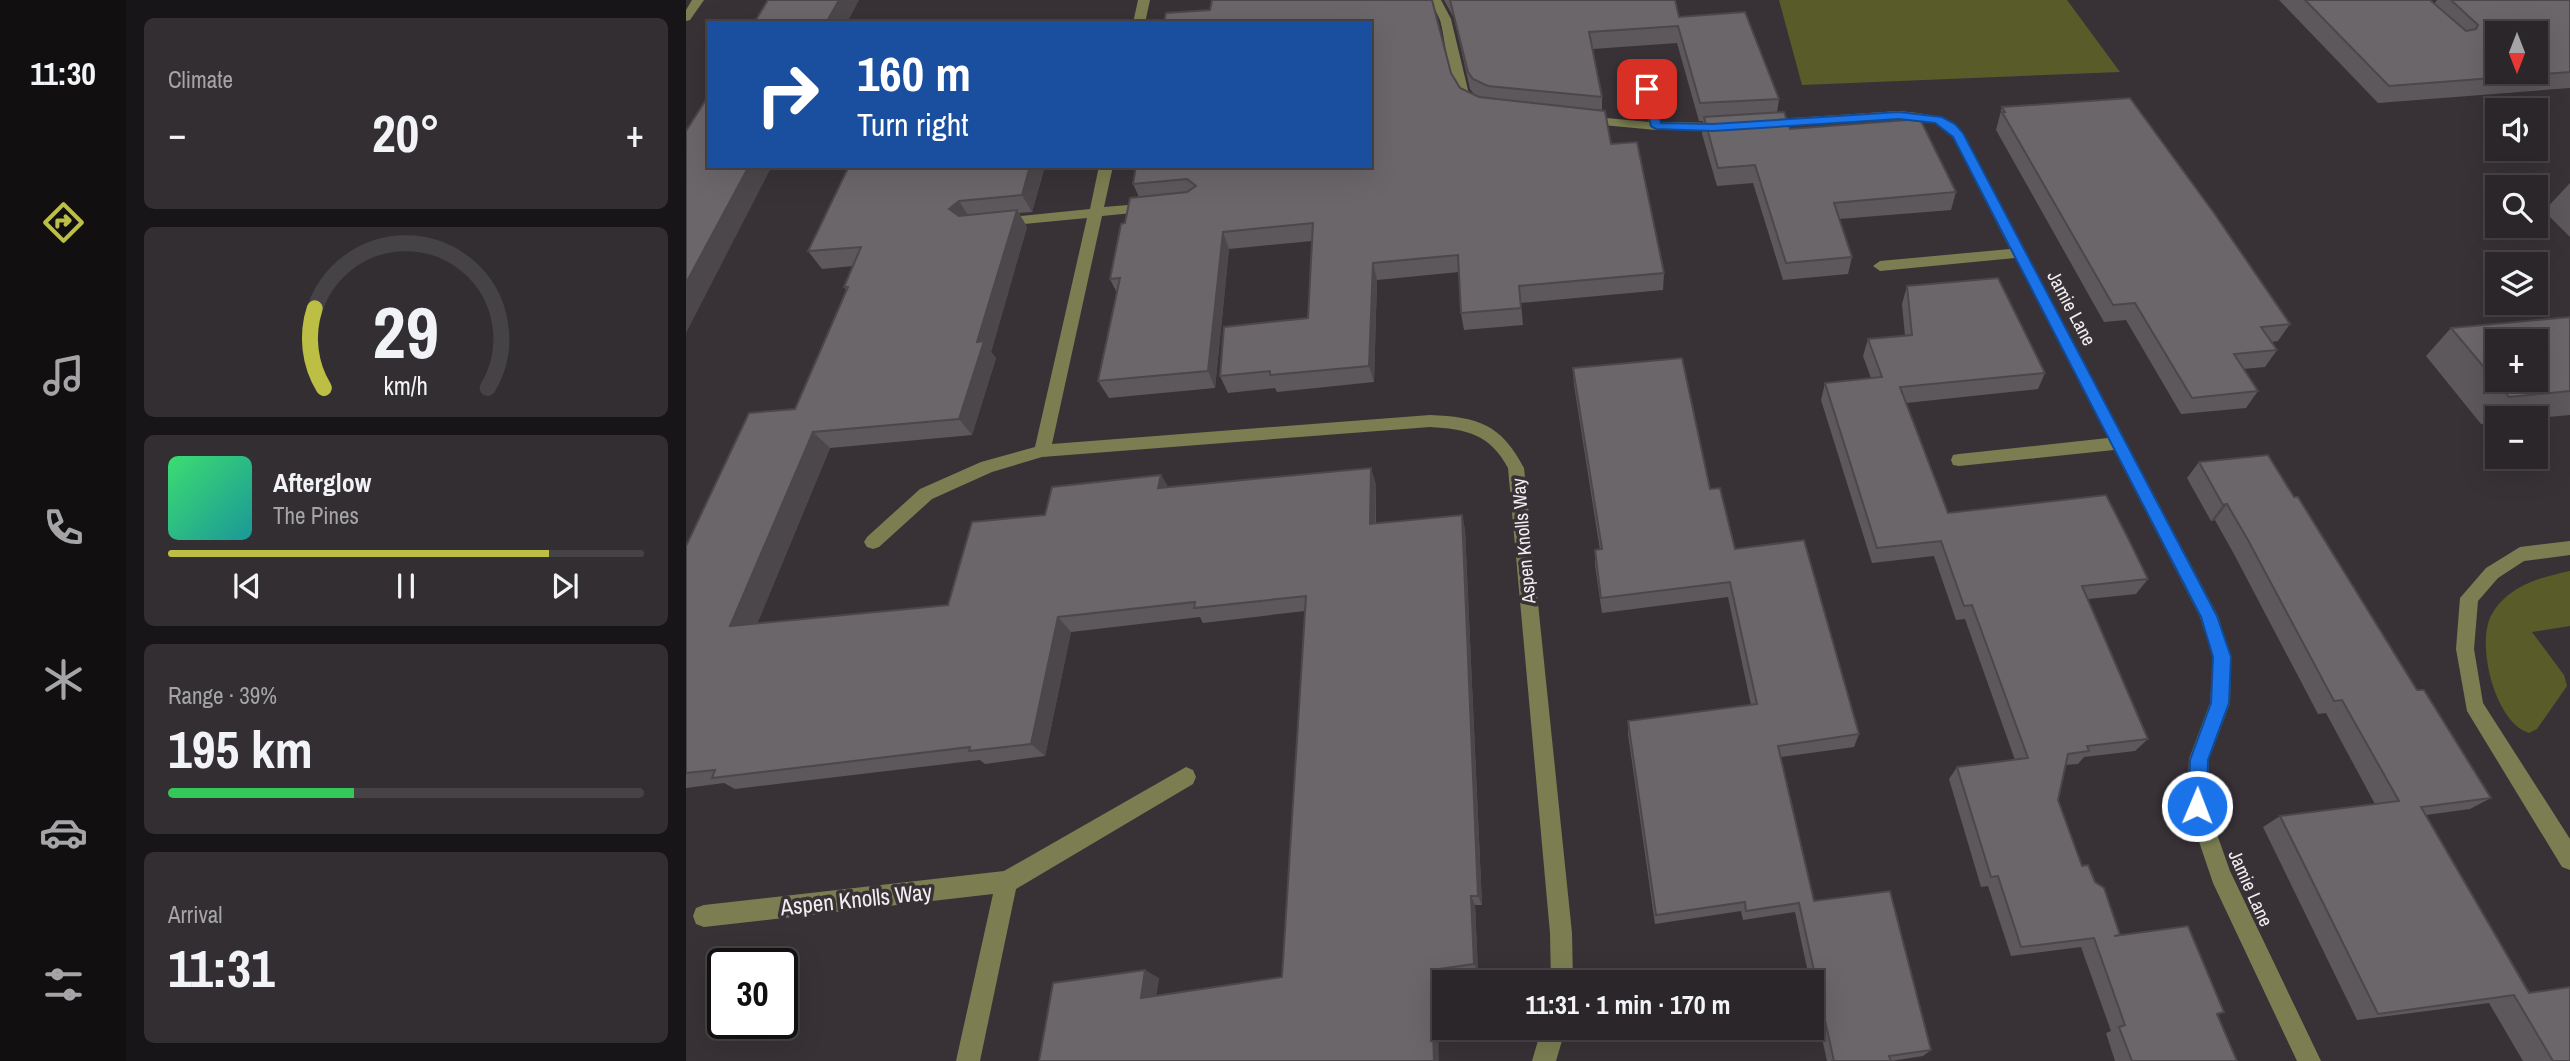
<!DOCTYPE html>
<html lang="en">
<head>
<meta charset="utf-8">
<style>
  :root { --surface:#2a2629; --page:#322e31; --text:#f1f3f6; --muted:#a5a5a8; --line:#464346; --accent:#bcbf44 }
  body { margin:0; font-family:"Archivo Narrow",sans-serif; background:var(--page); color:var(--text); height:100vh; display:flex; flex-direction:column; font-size:26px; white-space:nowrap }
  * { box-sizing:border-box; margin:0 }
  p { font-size:23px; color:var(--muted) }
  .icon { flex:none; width:38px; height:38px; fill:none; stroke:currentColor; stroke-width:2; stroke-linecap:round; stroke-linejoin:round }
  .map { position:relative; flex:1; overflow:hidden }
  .side { display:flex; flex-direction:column; gap:18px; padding:18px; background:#171517; width:560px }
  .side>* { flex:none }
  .hud { position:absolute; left:21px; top:21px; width:665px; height:147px; border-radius:0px; box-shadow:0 7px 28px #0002,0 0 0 2px var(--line); background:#1a4fa0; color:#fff; overflow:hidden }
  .needle { width:46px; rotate:180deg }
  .tools { position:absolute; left:1799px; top:21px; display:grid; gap:14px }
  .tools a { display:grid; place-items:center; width:63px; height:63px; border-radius:0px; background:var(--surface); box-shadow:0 7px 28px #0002,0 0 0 2px var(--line); font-size:35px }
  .speed { position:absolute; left:21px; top:948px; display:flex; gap:14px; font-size:35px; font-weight:700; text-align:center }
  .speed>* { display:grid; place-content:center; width:91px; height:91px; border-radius:50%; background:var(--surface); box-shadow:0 7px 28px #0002,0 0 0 2px var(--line); line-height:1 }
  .speed .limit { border:4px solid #111; border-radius:10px; background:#fff; color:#111 }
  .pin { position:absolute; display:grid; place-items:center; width:60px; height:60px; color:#fff; margin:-30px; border-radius:14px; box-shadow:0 4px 10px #0006 }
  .me { position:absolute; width:77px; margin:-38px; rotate:1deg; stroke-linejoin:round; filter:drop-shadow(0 0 5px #0008) }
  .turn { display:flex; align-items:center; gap:24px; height:147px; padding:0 35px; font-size:32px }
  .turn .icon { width:91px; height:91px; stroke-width:2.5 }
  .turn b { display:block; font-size:49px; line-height:60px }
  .big { font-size:52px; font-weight:700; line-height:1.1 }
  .side .card { flex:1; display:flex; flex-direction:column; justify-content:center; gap:10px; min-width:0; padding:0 24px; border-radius:10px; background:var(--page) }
  .side .dial { align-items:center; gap:0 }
  .dial svg { height:182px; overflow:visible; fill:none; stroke:var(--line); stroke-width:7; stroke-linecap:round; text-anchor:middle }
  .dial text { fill:var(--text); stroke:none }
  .song { display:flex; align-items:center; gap:21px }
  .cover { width:84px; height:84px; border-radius:10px; background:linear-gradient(135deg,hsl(140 70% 55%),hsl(180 70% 35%)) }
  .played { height:7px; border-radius:4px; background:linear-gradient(90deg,var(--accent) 80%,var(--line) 80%) }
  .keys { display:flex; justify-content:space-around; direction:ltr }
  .heat { display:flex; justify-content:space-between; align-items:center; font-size:38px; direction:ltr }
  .charge { height:10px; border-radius:5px; background:linear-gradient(90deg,#34c759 39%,var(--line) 0) }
  .trip { position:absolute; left:746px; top:970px; width:392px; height:70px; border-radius:0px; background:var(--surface); box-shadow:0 7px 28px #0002,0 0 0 2px var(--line); font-weight:700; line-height:70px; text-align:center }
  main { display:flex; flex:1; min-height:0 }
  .tabs { display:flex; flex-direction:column; width:126px; justify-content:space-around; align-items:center; background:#110f10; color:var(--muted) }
  .tabs .icon { width:49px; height:49px }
  .tabs .active { color:var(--accent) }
  .tabs b { font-size:32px; color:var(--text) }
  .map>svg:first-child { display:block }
  .green { fill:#595b28 }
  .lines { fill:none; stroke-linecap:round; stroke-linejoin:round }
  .minor { fill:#7c7e52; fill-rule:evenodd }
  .wall { fill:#5c585b }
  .shaded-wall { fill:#4b474a }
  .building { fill:#6b666a; stroke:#4b474a; stroke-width:2; fill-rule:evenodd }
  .route { fill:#1a73e8; stroke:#114b97; stroke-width:2 }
  .labels { text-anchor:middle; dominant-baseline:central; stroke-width:7; stroke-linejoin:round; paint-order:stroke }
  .street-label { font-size:19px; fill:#f1eef0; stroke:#383237 }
  .near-street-label { font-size:23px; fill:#f1eef0; stroke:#383237 }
</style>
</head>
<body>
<main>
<nav class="tabs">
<b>11:30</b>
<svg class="icon active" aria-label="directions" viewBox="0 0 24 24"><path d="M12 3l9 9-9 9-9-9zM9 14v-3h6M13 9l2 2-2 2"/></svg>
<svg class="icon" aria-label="music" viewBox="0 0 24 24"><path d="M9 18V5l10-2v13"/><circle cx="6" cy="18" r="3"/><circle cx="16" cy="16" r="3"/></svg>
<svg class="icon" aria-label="phone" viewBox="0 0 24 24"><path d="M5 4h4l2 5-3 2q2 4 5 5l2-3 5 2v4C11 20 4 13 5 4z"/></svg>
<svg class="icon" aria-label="climate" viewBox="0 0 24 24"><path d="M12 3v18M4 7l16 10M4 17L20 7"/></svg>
<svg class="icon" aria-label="car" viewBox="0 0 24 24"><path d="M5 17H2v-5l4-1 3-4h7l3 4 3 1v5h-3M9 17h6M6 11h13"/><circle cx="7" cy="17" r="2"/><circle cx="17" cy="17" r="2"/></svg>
<svg class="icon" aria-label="filters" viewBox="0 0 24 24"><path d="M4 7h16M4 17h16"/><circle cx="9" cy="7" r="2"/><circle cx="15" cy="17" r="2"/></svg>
</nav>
<section class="side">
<div class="card"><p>Climate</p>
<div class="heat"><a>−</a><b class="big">20°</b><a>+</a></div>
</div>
<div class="card dial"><svg viewBox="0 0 100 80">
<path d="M14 69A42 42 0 1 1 86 69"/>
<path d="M14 69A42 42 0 0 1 10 34" stroke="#bcbf44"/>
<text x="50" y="56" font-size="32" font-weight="700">29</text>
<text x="50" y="72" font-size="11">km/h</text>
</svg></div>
<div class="card">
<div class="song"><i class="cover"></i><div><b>Afterglow</b><p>The Pines</p></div></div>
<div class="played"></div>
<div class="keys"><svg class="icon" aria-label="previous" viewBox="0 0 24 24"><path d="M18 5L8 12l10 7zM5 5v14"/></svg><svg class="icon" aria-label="pause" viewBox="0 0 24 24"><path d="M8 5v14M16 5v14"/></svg><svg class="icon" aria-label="next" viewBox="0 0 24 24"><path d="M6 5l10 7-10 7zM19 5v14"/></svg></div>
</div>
<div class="card"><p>Range · 39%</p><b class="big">195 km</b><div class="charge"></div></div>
<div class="card"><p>Arrival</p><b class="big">11:31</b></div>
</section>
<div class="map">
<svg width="1884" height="1061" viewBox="0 0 1884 1061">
  <rect width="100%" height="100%" fill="#383237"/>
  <g class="green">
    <path d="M1093,0H1381L1434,72L1116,85Z"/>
    <path d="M1884,571V626L1846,632L1878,675L1881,686L1851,729L1843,733C1809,723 1789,643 1806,614C1822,586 1855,577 1884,571Z"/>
  </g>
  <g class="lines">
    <g class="minor">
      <path d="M6,0H18L4,20L0,21V10Z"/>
      <path d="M452,0H464L459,23H447Z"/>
      <path d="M743,0H755L765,19L782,90L787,98L796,102V108C763,113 761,43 754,20C751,13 747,6 743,0Z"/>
      <path d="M957,66L963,70L975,122L1039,123L1043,124V130H970L895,123L893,120L899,116L963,122L951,70Z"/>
      <path d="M1213,111C1238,114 1262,114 1278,135L1532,616L1545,657L1544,703L1523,759L1521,806L1544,871L1635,1061H1611L1527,883L1501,806L1503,759L1524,703L1527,657L1514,617L1428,450L1273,466L1267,465L1265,460L1267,455L1273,454L1422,438L1329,258L1194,271L1187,266L1194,261L1324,249L1266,136L1249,123L1213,119L1077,128L1071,124L1077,120Z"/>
      <path d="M413,166H427L418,207L466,203L473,207L466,211L416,216L366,444L744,415C792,417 815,424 838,468L886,933L887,982H865L864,933L822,468C804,434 780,429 744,427L356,457L306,472L246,499L193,547L187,549L181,547L178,542L181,537L234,489L295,462L349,447L401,218L316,226L309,222L316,218L404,209Z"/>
      <path d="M1884,541V555L1838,561L1812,578L1792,601L1788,649L1797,703L1884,839V870L1876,867L1781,711L1770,649L1774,598L1800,568L1834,547Z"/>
      <path d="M500,767L507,770L510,777L507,784L330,889L294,1061H270L307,894L18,927L10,924L7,916L10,908L18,905L318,871Z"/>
      <path d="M856,1027H880L870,1061H846Z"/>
    </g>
  </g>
  <g class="wall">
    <path d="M758,0H989L993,17L1093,99L1091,113L1104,129L1270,192L1265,210L1153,219L1166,257L1162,274L1097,280L1067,183L1031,186L1016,134L1017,121H1013L991,43L907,49L916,97V111L925,144L978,273L977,290L835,303L837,325L778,330L775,313L773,272L691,280L688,382L591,392L589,388L542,393L534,376L622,318L626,241L543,249L529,388L423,398L412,381L431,293L424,279L439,223L453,197L447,184L765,73L774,88L788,94L784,89L768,18Z"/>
    <path d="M1593,0H1744L1748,4L1751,0H1884V88L1692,103Z"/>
    <path d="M1316,107L1604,324L1592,341L1586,342L1591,350L1579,367L1557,369L1572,391L1560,408L1495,414L1440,320L1418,322L1310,130Z"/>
    <path d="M359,166L346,212L333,213L341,227L305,352L310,358L286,435L144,448L71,624L262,605L359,515L482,487L690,484V524L776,515L779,530L796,905H789L792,972L751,978L353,1061L473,978L470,996L596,977L619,611L517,623L514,617L385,632L359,756L299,764L294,760L49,789L38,783L0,788V546L109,409L160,290L158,287L167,266L136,269L122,251Z"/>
    <path d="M1884,183V237L1858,211Z"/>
    <path d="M1221,286L1359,373L1352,389L1220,403L1262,513L1462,579L1450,594L1402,599L1462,739L1449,751L1398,757L1392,764L1379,765L1372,800L1396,866L1409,882L1434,935L1538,1012L1532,1015L1551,1061H1429L1420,1033L1425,1031L1395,947L1325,956L1302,886L1295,887L1263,779L1271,767L1329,760L1279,619L1270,620L1248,556L1186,563L1135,400L1139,383L1185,378L1177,356L1182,339L1219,336L1216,304Z"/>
    <path d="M1884,317V415L1850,418H1811V423L1795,424L1740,356L1765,328Z"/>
    <path d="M887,368L1024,489L1049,549L1173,734L1168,747L1095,757L1128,901L1245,1050L1237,1056L1205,1061H1141L1125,988V982H1124L1109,912L1057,920L1055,911L969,924L942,734V721L1065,705L1042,597L916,613L909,565V550H914L888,385Z"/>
    <path d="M1513,462L1608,497L1731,690L1805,798L1784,809L1740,815L1884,1061H1837L1803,1003L1671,1020L1577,827L1594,816L1689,804L1640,713L1632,714L1549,556L1529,520L1525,521L1501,478Z"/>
  </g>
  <g class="shaded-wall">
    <path d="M153,0H173L161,23H140Z"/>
    <path d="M63,166H86L0,333V283Z"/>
    <path d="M344,166H359L346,212L336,195Z"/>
    <path d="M273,201L284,218L274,226L263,209Z"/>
    <path d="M331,210L341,227L305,352L310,358L286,435L273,419L291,342Z"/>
    <path d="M537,232L543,249L529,388L522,371Z"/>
    <path d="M687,263L691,280L688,382L683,366Z"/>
    <path d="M127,432L144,448L64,641L44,626Z"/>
    <path d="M685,468L690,484L689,540L684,524Z"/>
    <path d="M475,475L485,491L472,488Z"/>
    <path d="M1541,504L1529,520L1525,521L1537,505Z"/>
    <path d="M776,515L779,530L796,905L792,896Z"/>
    <path d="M372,617L385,632L359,756L345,744Z"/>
    <path d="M785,896L789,905L792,972L788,964Z"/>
    <path d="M459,970L473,978L469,1005L455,998Z"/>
    <path d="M745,970L751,978L753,1061H748Z"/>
  </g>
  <g class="building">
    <path d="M82,0H153L140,23H68Z"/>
    <path d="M526,0H746L765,73L774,88L793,97L919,111L925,144L951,142L978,273L833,286L835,308L775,313L772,255L687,263L683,366L584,375V371L534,376L538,327L622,318L627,223L537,232L522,371L412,381L434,278L424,279L435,224L439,223L444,198L501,192L510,186L501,179L447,184L450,166H684V23H478L480,13L524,10Z"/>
    <path d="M764,0H989L993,17L1059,12L1093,99L1014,103L992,26L903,32L916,97L802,86L787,79L782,72Z"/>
    <path d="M1619,0H1744L1780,31L1790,29L1792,25L1765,0H1884V72L1703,86ZM1811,33H1850V72H1811Z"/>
    <path d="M23,95V166H63L0,283V131Z"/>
    <path d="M1444,98L1528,213L1604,324L1575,327L1591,350L1548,354L1572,391L1506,398L1449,303L1427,305L1316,112H1319L1316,107Z"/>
    <path d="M1098,112L1104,129L1234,119L1270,192L1148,203L1166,257L1100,263L1069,165L1032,168L1018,117Z"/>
    <path d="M163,166H344L336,195L273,201L263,209L273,216L331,210L291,342L298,341L273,419L127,432L44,626L262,605L286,522L359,515L366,487L475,475L472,488L685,468L684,524L776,515L792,896H785L788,964L745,970L748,1061H353L367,983L459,970L455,998L596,977L620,596L508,608L509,602L372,617L345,744L283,751L284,747L26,778L29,770L0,773V546L63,413L109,409L162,287H158L175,247L122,251Z"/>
    <path d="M1312,278L1359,373L1214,387L1262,513L1420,495L1443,540L1462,579L1396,586L1462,739L1401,746L1403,751L1382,754L1372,800L1396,866L1402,865L1409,882L1418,888L1434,935L1428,936L1502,926L1538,1012L1531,1014L1551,1061H1446L1433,1027L1439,1025L1408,938L1335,947L1312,876L1305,877L1271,767L1342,758L1286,605L1278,606L1255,541L1191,548L1139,383L1196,377L1182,339L1226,335L1221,286Z"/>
    <path d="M1884,317V391L1823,397L1765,328ZM1811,341H1850V380H1811Z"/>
    <path d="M996,358L1024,489L1034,488L1049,549L1118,540L1173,734L1092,746L1128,901L1204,891L1245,1050L1203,1056L1205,1061H1145H1148L1113,903L1060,911L1059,902L970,915L942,721L1071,704L1044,582L915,598L909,550L916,549L887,368Z"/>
    <path d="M1582,455L1608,497H1612L1731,690H1738L1805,798L1735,807L1843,993L1884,987V1061H1867L1828,995L1692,1014L1594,816L1713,801L1656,700L1648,701L1562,540L1541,504L1537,505L1513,462Z"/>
  </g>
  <path class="route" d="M961,85L967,89L975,123L1027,124L1213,112L1256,117L1269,124L1277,133L1531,616L1545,657L1543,703L1522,760L1521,806L1518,812L1511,815L1505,812L1502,806L1504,760L1525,703L1527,657L1515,617L1267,137L1249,123L1213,119L1027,131L970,129L965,126L956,89Z"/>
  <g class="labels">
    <g class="street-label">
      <text transform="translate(1386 308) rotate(62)">Jamie Lane</text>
      <text transform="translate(837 541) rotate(-95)">Aspen Knolls Way</text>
      <text transform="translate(1565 888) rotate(66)">Jamie Lane</text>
    </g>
    <g class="near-street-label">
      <text transform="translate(170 899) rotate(-6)">Aspen Knolls Way</text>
    </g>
  </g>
</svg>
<div class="tools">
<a><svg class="needle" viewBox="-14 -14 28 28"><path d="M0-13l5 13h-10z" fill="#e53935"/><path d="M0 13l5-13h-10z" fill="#a5a5a8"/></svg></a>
<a><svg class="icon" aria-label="sound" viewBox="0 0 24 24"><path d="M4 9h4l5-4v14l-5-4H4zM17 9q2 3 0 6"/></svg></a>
<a><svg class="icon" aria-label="search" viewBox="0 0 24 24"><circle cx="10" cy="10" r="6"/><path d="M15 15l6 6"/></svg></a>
<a><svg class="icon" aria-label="layers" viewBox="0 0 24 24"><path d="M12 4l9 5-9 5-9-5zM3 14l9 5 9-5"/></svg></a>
<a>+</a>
<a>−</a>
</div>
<div class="speed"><div class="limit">30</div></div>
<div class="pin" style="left:961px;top:89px;background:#d93025"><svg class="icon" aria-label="arrive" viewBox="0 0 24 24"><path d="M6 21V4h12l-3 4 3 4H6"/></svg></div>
<svg class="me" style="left:1511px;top:806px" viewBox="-20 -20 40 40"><circle r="17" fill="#1a73e8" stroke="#fff" stroke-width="3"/><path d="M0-11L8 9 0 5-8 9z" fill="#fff"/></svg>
<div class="trip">11:31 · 1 min · 170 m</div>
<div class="hud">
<div class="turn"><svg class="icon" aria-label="right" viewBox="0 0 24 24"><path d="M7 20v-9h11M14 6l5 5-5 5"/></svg><div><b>160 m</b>Turn right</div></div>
</div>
</div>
</main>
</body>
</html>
